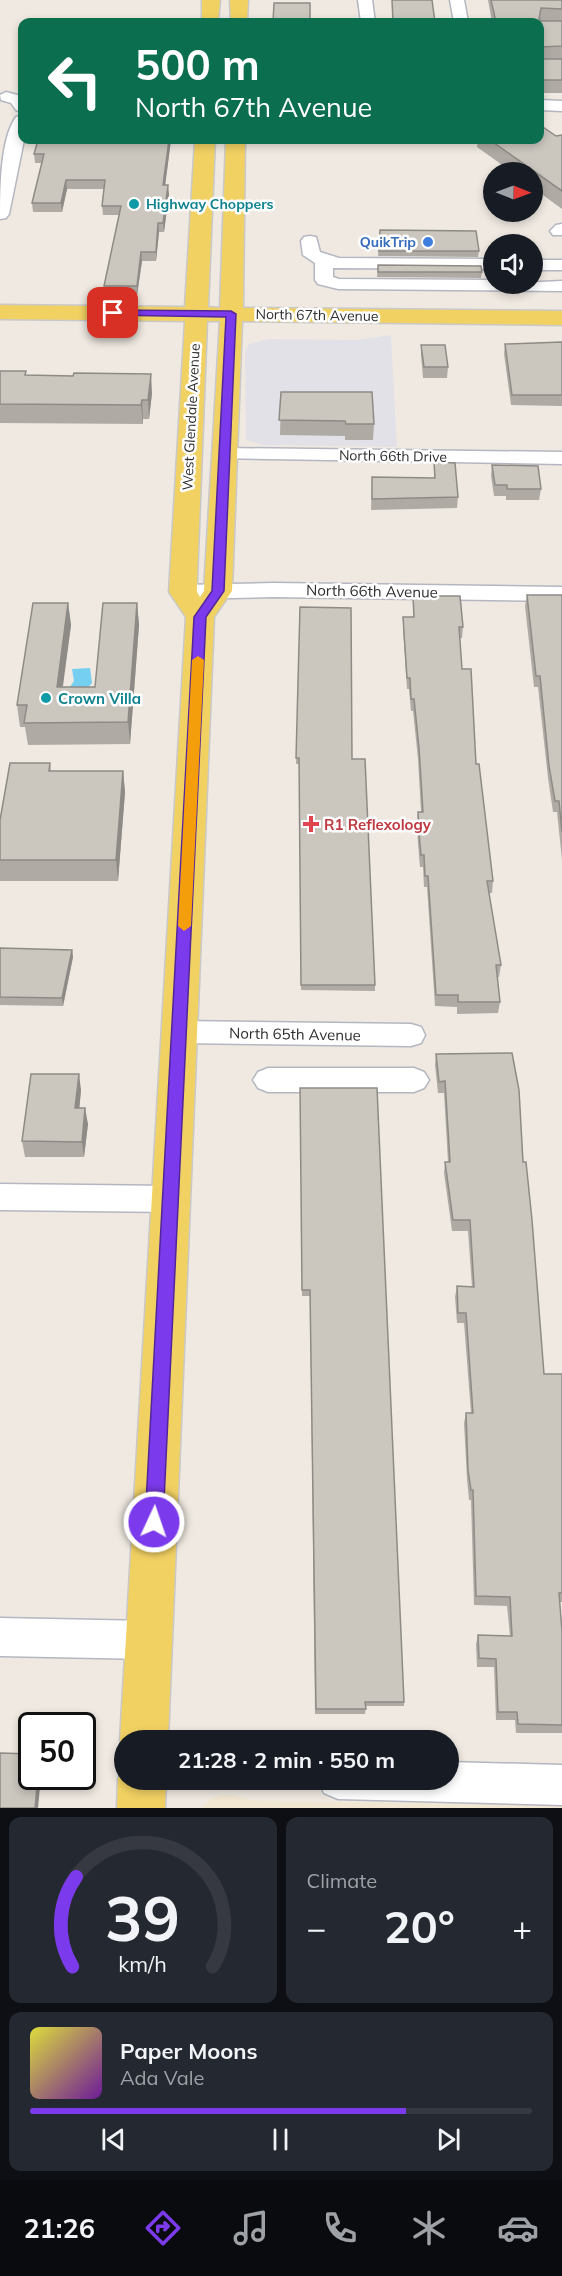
<!DOCTYPE html>
<html lang="en">
<head>
<meta charset="utf-8">
<style>
  :root { --surface:#171b24; --page:#242831; --text:#f1f3f6; --muted:#9ea1a6; --line:#363941; --accent:#7c3aed }
  body { margin:0; font-family:Mulish,sans-serif; background:var(--page); color:var(--text); height:100vh; display:flex; flex-direction:column; font-size:22px; white-space:nowrap }
  * { box-sizing:border-box; margin:0 }
  p { font-size:20px; color:var(--muted) }
  .icon { flex:none; width:33px; height:33px; fill:none; stroke:currentColor; stroke-width:2; stroke-linecap:round; stroke-linejoin:round }
  .map { position:relative; height:1808px; overflow:hidden }
  .details { display:flex; flex-direction:column; gap:9px; padding:9px; background:#0d0f14; flex:1 }
  .details>* { flex:none }
  .hud { position:absolute; left:18px; top:18px; width:526px; height:126px; border-radius:12px; box-shadow:0 3px 9px #0003; background:#0b6e4f; color:#fff; overflow:hidden }
  .needle { width:39px; rotate:91deg }
  .buttons { position:absolute; left:483px; top:162px; display:grid; gap:12px }
  .buttons a { display:grid; place-items:center; width:60px; height:60px; border-radius:50%; background:var(--surface); box-shadow:0 3px 9px #0003; font-size:30px }
  .speed { position:absolute; left:18px; top:1712px; display:flex; gap:12px; font-size:30px; font-weight:700; text-align:center }
  .speed>* { display:grid; place-content:center; width:78px; height:78px; border-radius:50%; background:var(--surface); box-shadow:0 3px 9px #0003; line-height:1 }
  .speed .limit { border:3px solid #111; border-radius:9px; background:#fff; color:#111 }
  .pin { position:absolute; display:grid; place-items:center; width:51px; height:51px; color:#fff; margin:-26px; border-radius:12px; box-shadow:0 3px 9px #0006 }
  .me { position:absolute; width:66px; margin:-33px; rotate:3deg; stroke-linejoin:round; filter:drop-shadow(0 0 4px #0008) }
  .turn { display:flex; align-items:center; gap:21px; height:126px; padding:0 18px; font-size:27px }
  .turn .icon { width:78px; height:78px; stroke-width:2.5 }
  .turn b { display:block; font-size:42px; line-height:51px }
  .big { font-size:45px; font-weight:700; line-height:1.1 }
  .details .widget { flex:1; display:flex; flex-direction:column; justify-content:center; gap:9px; min-width:0; padding:0 21px; border-radius:12px; background:var(--page) }
  .details .dial { align-items:center; gap:0 }
  .dial svg { height:156px; overflow:visible; fill:none; stroke:var(--line); stroke-width:7; stroke-linecap:round; text-anchor:middle }
  .dial text { fill:var(--text); stroke:none }
  .song { display:flex; align-items:center; gap:18px }
  .cover { width:72px; height:72px; border-radius:9px; background:linear-gradient(135deg,hsl(60 70% 55%),hsl(280 70% 35%)) }
  .played { height:6px; border-radius:3px; background:linear-gradient(90deg,var(--accent) 75%,var(--line) 75%) }
  .keys { display:flex; justify-content:space-around; direction:ltr }
  .heat { display:flex; justify-content:space-between; align-items:center; font-size:33px; direction:ltr }
  .details .tiles { flex:1; display:grid; gap:9px; grid-template-columns:1fr 1fr }
  .widget:last-child { grid-column:span 2 }
  .trip { position:absolute; left:114px; top:1730px; width:345px; height:60px; border-radius:30px; background:var(--surface); box-shadow:0 3px 9px #0003; font-weight:700; line-height:60px; text-align:center }
  .menu { display:flex; height:96px; justify-content:space-around; align-items:center; background:#090b0e; color:var(--muted) }
  .menu .icon { width:42px; height:42px }
  .menu .on { color:var(--accent) }
  .menu b { font-size:27px; color:var(--text) }
  .map>svg:first-child { display:block }
  .industrial { fill:#e3e1e8 }
  .education { fill:#f0e6d1 }
  .water { fill:#75cff0 }
  .lines { fill:none; stroke-linecap:round; stroke-linejoin:round }
  .minor-casing { stroke:#b4b7c1; stroke-width:3 }
  .major-casing { stroke:#c9c9c9; stroke-width:3 }
  .minor { fill:#fff; fill-rule:evenodd }
  .major { fill:#f2d163; fill-rule:evenodd }
  .wall { fill:#afaba4 }
  .shaded-wall { fill:#8e8b86 }
  .building { fill:#cbc7bf; stroke:#8e8b86; stroke-width:1.5 }
  .route { fill:#7c3aed; stroke:#51269a; stroke-width:1.5 }
  .slow { fill:#f59e0b }
  .culture-dot { fill:#0f9aa8; stroke:#fff; stroke-width:2 }
  .shop-dot { fill:#3f7fe0; stroke:#fff; stroke-width:2 }
  .health-dot { fill:#e0444e; stroke:#fff; stroke-width:2 }
  .labels { text-anchor:middle; dominant-baseline:central; stroke-width:5; stroke-linejoin:round; paint-order:stroke }
  .far-culture-label { font-size:14px; font-weight:bold; fill:#0d838f; stroke:#fff; text-anchor:start }
  .far-shop-label { font-size:14px; font-weight:bold; fill:#366cbe; stroke:#fff; text-anchor:end }
  .far-street-label { font-size:14px; fill:#2e2e2e; stroke:#fff }
  .street-label { font-size:15px; fill:#2e2e2e; stroke:#fff }
  .culture-label { font-size:15px; font-weight:bold; fill:#0d838f; stroke:#fff; text-anchor:start }
  .health-label { font-size:15px; font-weight:bold; fill:#be3a42; stroke:#fff; text-anchor:start }
</style>
</head>
<body>
<div class="map">
<svg width="562" height="1808" viewBox="0 0 562 1808">
  <rect width="100%" height="100%" fill="#efe9e1"/>
  <path class="industrial" d="M391,335L397,447L263,445L246,440L245,352L249,344L269,339L357,340Z"/>
  <path class="education" d="M221,1795H233L255,1801L562,1805V1808H202L211,1799Z"/>
  <path class="water" d="M90,668L92,683L81,695L68,690L74,681L72,669Z"/>
  <g class="lines">
    <defs>
      <g id="minor">
        <path d="M358,0H372L375,22H361Z"/>
        <path d="M450,0H464L468,22H454Z"/>
        <path d="M6,92L21,96L22,112L16,110L11,103L1,100L0,95Z"/>
        <path d="M540,100L562,101V111L540,110Z"/>
        <path d="M22,115L24,140L9,214L6,218L0,219C0,191 0,139 16,117Z"/>
        <path d="M562,224V235H553L550,231L556,225Z"/>
        <path d="M310,236L316,237L320,252L339,258L494,259V269L333,268V277L339,279L494,280V284L562,281V291L338,289L318,284L315,280V263L303,255L301,241L304,237Z"/>
        <rect x="532" y="260" width="30" height="10"/>
        <path d="M224,448L562,452V464L217,458L214,454L217,450Z"/>
        <path d="M273,583L562,587V601L273,597L183,599L175,597L172,592L175,587L183,585Z"/>
        <path d="M179,1021L411,1024L421,1027L425,1035L421,1043L411,1046L179,1043L169,1040L165,1032L169,1024Z"/>
        <path d="M268,1068H414L424,1072L429,1080L424,1088L414,1092H268L258,1088L253,1080L258,1072Z"/>
        <path d="M0,1184L171,1186L182,1190L187,1199L182,1208L171,1212L0,1210Z"/>
        <path d="M0,1618L148,1621L161,1627L167,1640L161,1653L148,1659L0,1656Z"/>
        <path d="M448,1762L562,1765V1805L338,1799L324,1793L318,1779H448Z"/>
      </g>
      <g id="major">
        <path d="M202,0H220L218,22H202Z"/>
        <path d="M230,0H248L247,22H231Z"/>
        <path d="M195,140H215L208,307L220,308L226,140H245L243,308L562,311V325L242,321L232,591L214,617L168,1740H124V1750L120,1740L186,617L169,592L185,321L0,319V305L185,307ZM207,321H220L204,591L200,597L197,592V580Z"/>
        <path d="M124,1763V1779H166L165,1808H117L118,1779Z"/>
      </g>
    </defs>
    <use href="#minor" class="minor-casing"/>
    <use href="#major" class="major-casing"/>
    <use href="#minor" class="minor"/>
    <use href="#major" class="major"/>
  </g>
  <g class="wall">
    <path d="M488,0H562V93H540V22H492Z"/>
    <path d="M562,135V209L532,187V172H512L477,147L478,140H540Z"/>
    <path d="M38,140H171L165,185L169,194L164,232H159L156,261H142L137,295H105L104,286L119,215H103L102,206L104,189H67L62,212H33L32,203L42,163H35L34,154Z"/>
    <path d="M380,230L479,251L478,257L378,256Z"/>
    <path d="M378,265L482,272L481,278L377,277Z"/>
    <path d="M562,342V406L511,405L504,354L505,344Z"/>
    <path d="M421,345L448,367L447,378H423L421,355Z"/>
    <path d="M0,371H26V375L152,393L149,419H143V424L0,423Z"/>
    <path d="M281,392L374,424L373,440H345V436L280,435Z"/>
    <path d="M434,462L458,497L457,508L371,510L372,477L434,478Z"/>
    <path d="M492,465L541,489L539,500H506V496H494L491,476Z"/>
    <path d="M527,595H562V860L557,812H553L548,778L538,687H534L525,606Z"/>
    <path d="M413,596L463,627L462,638H460L462,669L493,881L492,893H489L501,965L499,977H497L500,1002L498,1013L457,1014V1007L435,1006L427,887H424L423,867H420L418,844L417,824L418,812H421L418,759L413,711H411L409,689H407L403,628V617H413Z"/>
    <path d="M68,603L71,625L62,687H95L137,603L139,625L130,744L28,745L25,727H20L17,705Z"/>
    <path d="M300,607L352,759L375,985V991L301,990L299,764H296Z"/>
    <path d="M50,763L51,771H123L125,792L118,881H0V820Z"/>
    <path d="M0,948L72,950L73,957L63,1006L0,1005Z"/>
    <path d="M436,1054L523,1162L544,1374H562V1602H559L562,1631V1733H516L515,1720H496L494,1667H477L476,1644L478,1635L510,1636L507,1606L474,1605L471,1500H469L467,1479L464,1423L466,1413H471L464,1323H457L455,1297L457,1286L472,1287L468,1231H452L444,1173L445,1162H448L444,1093H438L435,1065Z"/>
    <path d="M300,1088L404,1702V1706H366L365,1714H315L310,1296H302Z"/>
    <path d="M81,1090L79,1108L88,1124L84,1157H25L22,1141Z"/>
  </g>
  <g class="shaded-wall">
    <path d="M169,140H171L164,194L163,185Z"/>
    <path d="M66,180L67,189L62,212L61,203Z"/>
    <path d="M168,185L169,194L164,232L163,223Z"/>
    <path d="M158,223L159,232L156,261V252Z"/>
    <path d="M141,252L142,261L137,295V286Z"/>
    <path d="M151,374L152,393L149,419L148,400Z"/>
    <path d="M142,400L143,419V424L141,405Z"/>
    <path d="M68,603L71,625L60,709L57,687Z"/>
    <path d="M137,603L139,625L130,744L128,722Z"/>
    <path d="M123,771L125,792L118,881L116,860Z"/>
    <path d="M72,950L73,957L63,1006L62,998Z"/>
    <path d="M79,1074L81,1090L78,1124L75,1108Z"/>
    <path d="M85,1108L88,1124L84,1157L82,1142Z"/>
    <path d="M38,1776H41L38,1808H35Z"/>
  </g>
  <g class="building">
    <path d="M392,0H432L435,22H393Z"/>
    <path d="M491,0H562V9L541,8L539,19L541,21H562V46L540,47V22H496Z"/>
    <path d="M274,3H310V22H273Z"/>
    <path d="M540,57L541,59H562V80H540Z"/>
    <path d="M540,125L556,136L562,135V191L490,140H540Z"/>
    <path d="M38,140H169L163,185H168L163,223H158L156,252H141L137,286H104L121,206H102L105,180H66L61,203H32L44,154H34Z"/>
    <path d="M380,230L476,231L479,251H379Z"/>
    <path d="M378,265L481,266L482,272H378Z"/>
    <path d="M562,342V395H512L505,344Z"/>
    <path d="M421,345H445L448,367H424Z"/>
    <path d="M0,371H26L25,375L73,376L74,373L151,374L148,400H142L141,405L0,404Z"/>
    <path d="M281,392H372L374,424H346L345,421L279,420Z"/>
    <path d="M434,462L455,463L458,497L372,499V477L435,478Z"/>
    <path d="M492,465L538,466L541,489H507V485H495Z"/>
    <path d="M527,595H562V832L559,801H555L549,766L540,676H536Z"/>
    <path d="M413,596H460L463,627H459L462,669H471L476,764H479L493,881H487L501,965H496L500,1002H458V995H436L428,876H425L424,855H421L419,833L418,812H423L419,748L414,699H411L410,678H407L403,617H414Z"/>
    <path d="M33,603H68L57,687H95L103,603H137L128,722L24,723L27,705H17Z"/>
    <path d="M300,607L351,608L352,759H365L375,985H301L299,758H296Z"/>
    <path d="M10,763H50L49,771H123L116,860H0V820Z"/>
    <path d="M0,948L72,950L62,998L0,997Z"/>
    <path d="M512,1053L519,1090L523,1162H526L532,1220L544,1374H562V1593H559L562,1631V1725L518,1724L517,1712H498L496,1659L479,1658L478,1635L512,1636L510,1597L476,1596L473,1490H471L468,1470L466,1413H473L466,1313H458L457,1286L474,1287L470,1220H453L445,1162H450L445,1081L439,1082L436,1054Z"/>
    <path d="M31,1074H79L75,1108H85L82,1142L22,1141Z"/>
    <path d="M300,1088H377L404,1702H365L366,1709H316L310,1290H302Z"/>
    <path d="M0,1753L32,1754V1776H38L35,1808H0Z"/>
  </g>
  <path class="route" d="M113,310L231,311L236,314L224,591L206,617L163,1522L161,1529L154,1531L148,1529L145,1522L194,617L212,591L226,317L109,315V311Z"/>
  <path class="slow" d="M198,656L204,660L191,926L184,931L178,926L192,660Z"/>
  <g class="culture-dot">
    <circle cx="134" cy="204" r="6"/>
    <circle cx="46" cy="698" r="6"/>
  </g>
  <circle class="shop-dot" cx="428" cy="242" r="6"/>
  <path class="health-dot" d="M308 815h6v6h6v6h-6v6h-6v-6h-6v-6h6z"/>
  <g class="labels">
    <g class="far-culture-label">
      <text x="146" y="204">Highway Choppers</text>
    </g>
    <g class="far-shop-label">
      <text x="416" y="242">QuikTrip</text>
    </g>
    <g class="far-street-label">
      <text transform="translate(317 315) rotate(1)">North 67th Avenue</text>
      <text transform="translate(191 417) rotate(-87)">West Glendale Avenue</text>
      <text transform="translate(393 456) rotate(1)">North 66th Drive</text>
    </g>
    <g class="street-label">
      <text transform="translate(372 591) rotate(1)">North 66th Avenue</text>
      <text transform="translate(295 1034) rotate(1)">North 65th Avenue</text>
    </g>
    <g class="culture-label">
      <text x="58" y="698">Crown Villa</text>
    </g>
    <g class="health-label">
      <text x="324" y="824">R1 Reflexology</text>
    </g>
  </g>
</svg>
<div class="buttons">
<a><svg class="needle" viewBox="-14 -14 28 28"><path d="M0-13l5 13h-10z" fill="#e53935"/><path d="M0 13l5-13h-10z" fill="#9ea1a6"/></svg></a>
<a><svg class="icon" aria-label="sound" viewBox="0 0 24 24"><path d="M4 9h4l5-4v14l-5-4H4zM17 9q2 3 0 6"/></svg></a>
</div>
<div class="speed"><div class="limit">50</div></div>
<div class="pin" style="left:113px;top:313px;background:#d93025"><svg class="icon" aria-label="arrive" viewBox="0 0 24 24"><path d="M6 21V4h12l-3 4 3 4H6"/></svg></div>
<svg class="me" style="left:154px;top:1522px" viewBox="-20 -20 40 40"><circle r="17" fill="#7c3aed" stroke="#fff" stroke-width="3"/><path d="M0-11L8 9 0 5-8 9z" fill="#fff"/></svg>
<div class="trip">21:28 · 2 min · 550 m</div>
<div class="hud">
<div class="turn"><svg class="icon" aria-label="left" viewBox="0 0 24 24"><path d="M17 20v-9H6M10 6l-5 5 5 5"/></svg><div><b>500 m</b>North 67th Avenue</div></div>
</div>
</div>
<section class="details">
<div class="tiles">
<div class="widget dial"><svg viewBox="0 0 100 80">
<path d="M14 69A42 42 0 1 1 86 69"/>
<path d="M14 69A42 42 0 0 1 16 23" stroke="#7c3aed"/>
<text x="50" y="56" font-size="32" font-weight="700">39</text>
<text x="50" y="72" font-size="11">km/h</text>
</svg></div>
<div class="widget"><p>Climate</p>
<div class="heat"><a>−</a><b class="big">20°</b><a>+</a></div>
</div>
<div class="widget">
<div class="song"><i class="cover"></i><div><b>Paper Moons</b><p>Ada Vale</p></div></div>
<div class="played"></div>
<div class="keys"><svg class="icon" aria-label="previous" viewBox="0 0 24 24"><path d="M18 5L8 12l10 7zM5 5v14"/></svg><svg class="icon" aria-label="pause" viewBox="0 0 24 24"><path d="M8 5v14M16 5v14"/></svg><svg class="icon" aria-label="next" viewBox="0 0 24 24"><path d="M6 5l10 7-10 7zM19 5v14"/></svg></div>
</div>
</div>
</section>
<nav class="menu">
<b>21:26</b>
<svg class="icon on" aria-label="directions" viewBox="0 0 24 24"><path d="M12 3l9 9-9 9-9-9zM9 14v-3h6M13 9l2 2-2 2"/></svg>
<svg class="icon" aria-label="music" viewBox="0 0 24 24"><path d="M9 18V5l10-2v13"/><circle cx="6" cy="18" r="3"/><circle cx="16" cy="16" r="3"/></svg>
<svg class="icon" aria-label="phone" viewBox="0 0 24 24"><path d="M5 4h4l2 5-3 2q2 4 5 5l2-3 5 2v4C11 20 4 13 5 4z"/></svg>
<svg class="icon" aria-label="climate" viewBox="0 0 24 24"><path d="M12 3v18M4 7l16 10M4 17L20 7"/></svg>
<svg class="icon" aria-label="car" viewBox="0 0 24 24"><path d="M5 17H2v-5l4-1 3-4h7l3 4 3 1v5h-3M9 17h6M6 11h13"/><circle cx="7" cy="17" r="2"/><circle cx="17" cy="17" r="2"/></svg>
</nav>
</body>
</html>
